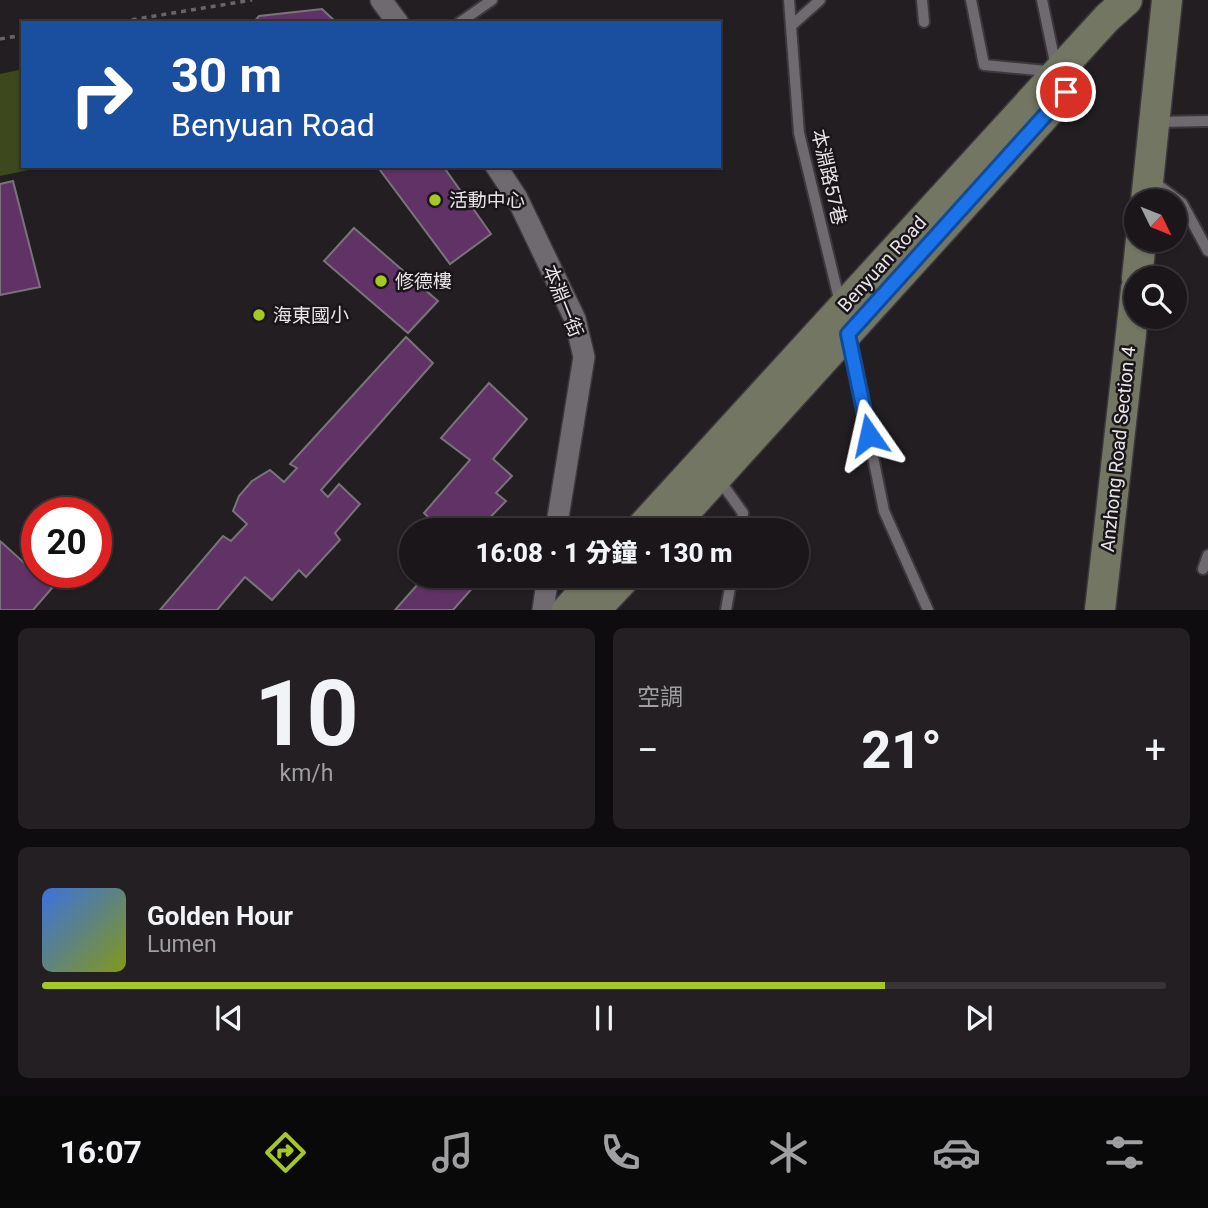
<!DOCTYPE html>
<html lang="zh-TW">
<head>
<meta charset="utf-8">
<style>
  :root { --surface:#1a161a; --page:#231f23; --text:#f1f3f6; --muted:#9f9fa2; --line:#383539; --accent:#a5c822 }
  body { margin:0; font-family:Roboto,"Noto Sans TC",sans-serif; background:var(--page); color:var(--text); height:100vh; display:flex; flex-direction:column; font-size:26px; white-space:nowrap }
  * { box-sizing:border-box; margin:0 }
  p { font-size:23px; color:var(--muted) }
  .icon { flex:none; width:38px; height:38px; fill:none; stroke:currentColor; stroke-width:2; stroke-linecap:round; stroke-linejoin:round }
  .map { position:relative; height:610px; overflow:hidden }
  .details { display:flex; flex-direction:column; gap:18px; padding:18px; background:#0e0c0e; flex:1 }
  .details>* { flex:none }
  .guide { position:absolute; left:21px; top:21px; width:700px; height:147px; border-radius:0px; box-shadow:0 2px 5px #0004,0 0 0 2px var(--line); background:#1a4fa0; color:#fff; overflow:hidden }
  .needle { width:46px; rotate:133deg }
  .tools { position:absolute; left:1124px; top:189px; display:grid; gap:14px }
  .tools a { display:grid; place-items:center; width:63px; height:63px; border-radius:50%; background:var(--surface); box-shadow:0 2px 5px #0004,0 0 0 2px var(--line); font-size:35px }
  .speed { position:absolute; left:21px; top:497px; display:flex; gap:14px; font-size:35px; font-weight:700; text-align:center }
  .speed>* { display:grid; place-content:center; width:91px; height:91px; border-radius:50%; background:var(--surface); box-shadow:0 2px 5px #0004,0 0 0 2px var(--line); line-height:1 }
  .speed .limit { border:10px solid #d22; background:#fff; color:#111 }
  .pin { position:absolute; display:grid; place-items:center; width:60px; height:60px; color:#fff; margin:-30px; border:4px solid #fff; border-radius:50%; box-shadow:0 2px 7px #0007 }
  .me { position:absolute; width:77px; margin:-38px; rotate:349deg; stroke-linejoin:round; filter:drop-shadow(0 0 5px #0008) }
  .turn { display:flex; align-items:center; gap:24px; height:147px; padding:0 35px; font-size:32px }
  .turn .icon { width:91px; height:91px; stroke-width:2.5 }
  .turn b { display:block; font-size:49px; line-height:60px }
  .big { font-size:52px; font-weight:800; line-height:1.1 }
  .details .tile { flex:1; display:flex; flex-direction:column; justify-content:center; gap:10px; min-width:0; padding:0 24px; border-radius:10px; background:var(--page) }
  .details .dial { align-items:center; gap:0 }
  .dial b { font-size:91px; line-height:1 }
  .song { display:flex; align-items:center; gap:21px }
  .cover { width:84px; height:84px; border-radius:10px; background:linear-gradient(135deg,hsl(220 70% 55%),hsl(70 70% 35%)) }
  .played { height:7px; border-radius:4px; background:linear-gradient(90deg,var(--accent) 75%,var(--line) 75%) }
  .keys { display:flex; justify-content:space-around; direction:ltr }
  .heat { display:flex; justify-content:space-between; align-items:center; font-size:38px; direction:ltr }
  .details .tiles { flex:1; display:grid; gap:18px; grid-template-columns:1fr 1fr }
  .tile:last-child { grid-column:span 2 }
  .trip { position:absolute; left:399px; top:518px; width:410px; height:70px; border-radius:35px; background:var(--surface); box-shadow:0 2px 5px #0004,0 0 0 2px var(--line); font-weight:800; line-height:70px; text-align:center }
  .tabs { display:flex; height:112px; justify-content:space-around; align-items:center; background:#0a090a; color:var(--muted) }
  .tabs .icon { width:49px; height:49px }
  .tabs .current { color:var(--accent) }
  .tabs b { font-size:32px; color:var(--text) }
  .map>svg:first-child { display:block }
  .green { fill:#3d481c }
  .building { fill:#613266; stroke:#787479; stroke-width:2 }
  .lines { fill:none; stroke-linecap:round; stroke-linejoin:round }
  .lane-casing { stroke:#3c383c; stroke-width:14 }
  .street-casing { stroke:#3c383c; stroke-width:24 }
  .secondary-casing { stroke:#3c383c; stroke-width:33 }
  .path { stroke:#686468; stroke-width:3.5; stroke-dasharray:5 5; stroke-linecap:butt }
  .lane { stroke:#6f6a6f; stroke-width:10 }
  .street { stroke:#6f6a6f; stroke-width:21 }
  .secondary { stroke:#747664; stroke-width:30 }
  .route-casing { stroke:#114b97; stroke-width:18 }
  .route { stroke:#1a73e8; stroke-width:12 }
  .poi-dot { fill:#a5c822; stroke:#191519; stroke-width:2.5 }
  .labels { text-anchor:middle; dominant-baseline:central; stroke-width:5; stroke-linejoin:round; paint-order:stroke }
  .street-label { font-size:19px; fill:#e7e4e7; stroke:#191519 }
  .poi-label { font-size:19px; fill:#e7e4e7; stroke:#191519; text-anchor:start }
</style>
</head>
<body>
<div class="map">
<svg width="1208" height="610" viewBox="0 0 1208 610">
  <rect width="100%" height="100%" fill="#221e22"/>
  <path class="green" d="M23,69V166H48L0,176V74Z"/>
  <g class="building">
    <path d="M322,9L337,23H253L259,16Z"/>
    <path d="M377,166H443L491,234L450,264Z"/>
    <path d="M13,181L40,287L0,295V184Z"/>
    <path d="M354,228L438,301L408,333L324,261Z"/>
    <path d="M406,337L433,363L321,490L328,497L339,484L360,504L335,533L340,540L306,577L299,570L272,600L245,577L217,610H160L223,536L231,541L247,524L233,511L239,496L252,481L270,470L284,482L297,468L290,464Z"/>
    <path d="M489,383L527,419L493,459L512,476L496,493L506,501L478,530H427L434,523L424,513L470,460L441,438Z"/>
    <path d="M0,541L52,588L33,610H0Z"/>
    <path d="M425,576H483L453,610H395Z"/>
  </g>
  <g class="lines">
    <defs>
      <g id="lane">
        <path d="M789,0L799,133L840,303"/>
        <path d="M922,0L924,22"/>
        <path d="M971,0L984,65L1057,72L1042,0"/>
        <path d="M459,23L492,0"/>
        <path d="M791,26L820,0"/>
        <path d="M1155,122L1208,121"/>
        <path d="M1150,179L1182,203L1208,251"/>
        <path d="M849,339L884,511L928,610"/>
        <path d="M718,478L743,513L740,530"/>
        <path d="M1203,569L1208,555"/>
        <path d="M726,610L732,576"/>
      </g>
      <g id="street">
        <path d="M381,0L398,23"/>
        <path d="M496,166L517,198L575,319L584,357L556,530"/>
        <path d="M543,610L548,576"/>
      </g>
      <g id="secondary">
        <path d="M1146,201L1167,0"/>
        <path d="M1137,278L1141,240"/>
        <path d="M639,530L1107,18L1127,0"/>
        <path d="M669,530L1059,100"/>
        <path d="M567,610L598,576"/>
        <path d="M595,610L627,576"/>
        <path d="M1100,610L1136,289"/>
      </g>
    </defs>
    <use href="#lane" class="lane-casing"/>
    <use href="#street" class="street-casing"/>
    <use href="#secondary" class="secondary-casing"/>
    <g class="path">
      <path d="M112,23L252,0"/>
      <path d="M0,39L23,35"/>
    </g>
    <use href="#lane" class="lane"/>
    <use href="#street" class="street"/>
    <use href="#secondary" class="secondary"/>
  </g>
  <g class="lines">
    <defs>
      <path id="route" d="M869,435L848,334L1066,92"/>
    </defs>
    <use href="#route" class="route-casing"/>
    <use href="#route" class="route"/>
  </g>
  <g class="poi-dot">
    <circle cx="435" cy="200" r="7"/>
    <circle cx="381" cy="281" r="7"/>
    <circle cx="259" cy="315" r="7"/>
  </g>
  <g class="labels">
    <g class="street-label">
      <text transform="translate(829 177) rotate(77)">本淵路57巷</text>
      <text transform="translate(882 264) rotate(-48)">Benyuan Road</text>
      <text transform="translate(563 301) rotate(68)">本淵一街</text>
      <text transform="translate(1118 449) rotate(-84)">Anzhong Road Section 4</text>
    </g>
    <g class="poi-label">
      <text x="449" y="200">活動中心</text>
      <text x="395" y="281">修德樓</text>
      <text x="273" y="315">海東國小</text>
    </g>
  </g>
</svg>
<div class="tools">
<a><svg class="needle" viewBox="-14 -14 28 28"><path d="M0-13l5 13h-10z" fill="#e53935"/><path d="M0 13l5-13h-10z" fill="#9f9fa2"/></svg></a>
<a><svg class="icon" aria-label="search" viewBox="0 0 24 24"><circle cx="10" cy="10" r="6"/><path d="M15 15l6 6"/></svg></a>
</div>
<div class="speed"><div class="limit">20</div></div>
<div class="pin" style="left:1066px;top:92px;background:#d93025"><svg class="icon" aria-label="arrive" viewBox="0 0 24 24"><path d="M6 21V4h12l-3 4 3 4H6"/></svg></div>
<svg class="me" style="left:869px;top:435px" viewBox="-20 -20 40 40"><path d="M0-17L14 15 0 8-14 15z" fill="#1a73e8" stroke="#fff" stroke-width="4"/></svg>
<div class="trip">16:08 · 1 分鐘 · 130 m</div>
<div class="guide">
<div class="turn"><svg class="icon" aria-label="right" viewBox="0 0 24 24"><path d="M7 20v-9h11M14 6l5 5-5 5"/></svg><div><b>30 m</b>Benyuan Road</div></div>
</div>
</div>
<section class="details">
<div class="tiles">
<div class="tile dial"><b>10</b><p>km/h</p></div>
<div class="tile"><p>空調</p>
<div class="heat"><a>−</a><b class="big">21°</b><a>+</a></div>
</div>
<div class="tile">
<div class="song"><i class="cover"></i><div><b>Golden Hour</b><p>Lumen</p></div></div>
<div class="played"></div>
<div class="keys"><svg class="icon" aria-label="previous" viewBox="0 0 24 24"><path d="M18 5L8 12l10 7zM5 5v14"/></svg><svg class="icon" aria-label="pause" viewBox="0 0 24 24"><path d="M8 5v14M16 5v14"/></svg><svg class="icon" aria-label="next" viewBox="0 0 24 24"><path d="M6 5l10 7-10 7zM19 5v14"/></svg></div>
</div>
</div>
</section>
<nav class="tabs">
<b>16:07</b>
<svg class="icon current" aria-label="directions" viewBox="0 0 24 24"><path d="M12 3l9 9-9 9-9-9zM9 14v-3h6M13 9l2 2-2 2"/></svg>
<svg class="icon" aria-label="music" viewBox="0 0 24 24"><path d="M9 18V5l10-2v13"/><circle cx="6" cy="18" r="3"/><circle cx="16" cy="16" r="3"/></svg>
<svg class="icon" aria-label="phone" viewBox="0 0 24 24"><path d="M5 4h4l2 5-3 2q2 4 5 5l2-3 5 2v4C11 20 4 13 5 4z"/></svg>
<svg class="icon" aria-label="climate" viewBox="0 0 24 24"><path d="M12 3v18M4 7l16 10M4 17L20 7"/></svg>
<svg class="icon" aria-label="car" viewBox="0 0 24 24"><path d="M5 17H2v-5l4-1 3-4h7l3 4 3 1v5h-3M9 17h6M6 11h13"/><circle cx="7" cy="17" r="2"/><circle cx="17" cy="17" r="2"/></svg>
<svg class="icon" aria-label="filters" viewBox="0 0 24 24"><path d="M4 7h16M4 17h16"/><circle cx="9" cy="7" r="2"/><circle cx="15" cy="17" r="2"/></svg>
</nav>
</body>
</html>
